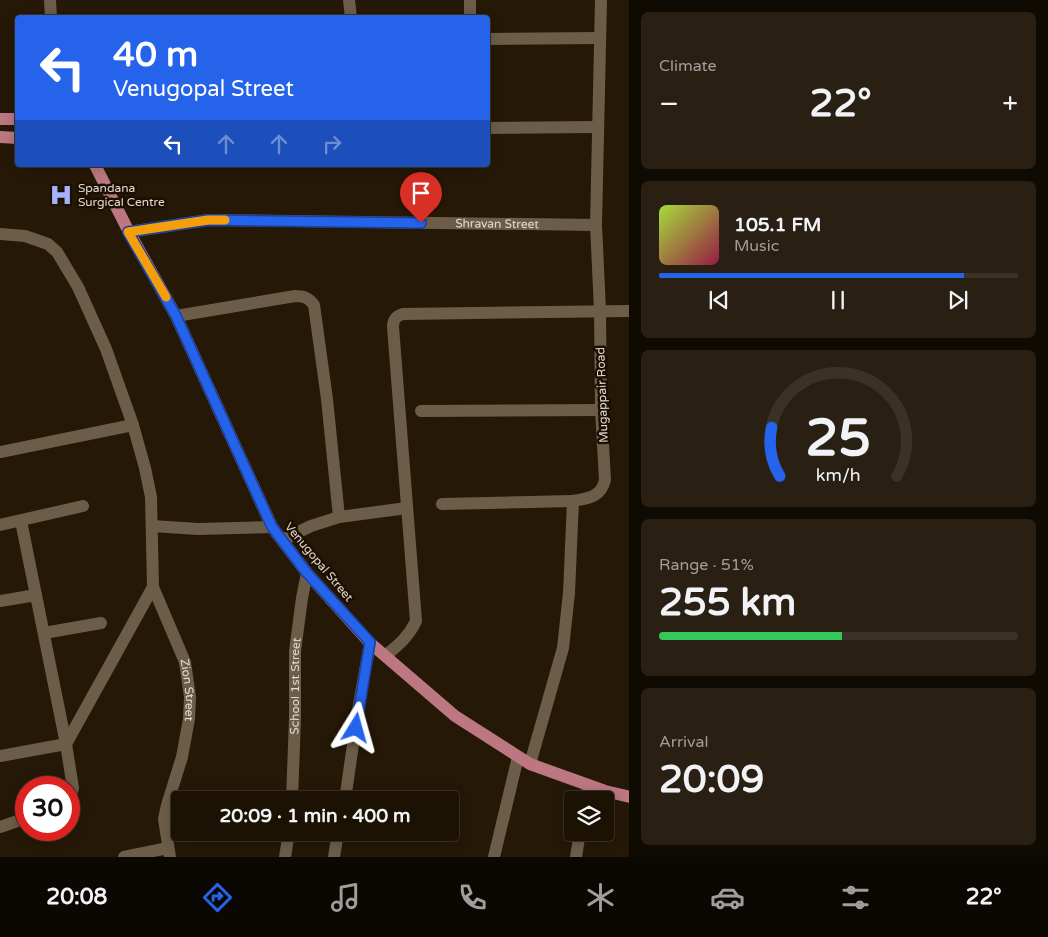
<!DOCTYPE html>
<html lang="en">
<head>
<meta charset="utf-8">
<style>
  :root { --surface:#1c1204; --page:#292013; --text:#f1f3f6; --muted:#a09e9a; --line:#3a3226; --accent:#2563eb }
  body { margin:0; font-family:"Varela Round",sans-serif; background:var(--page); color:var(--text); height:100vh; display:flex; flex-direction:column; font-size:19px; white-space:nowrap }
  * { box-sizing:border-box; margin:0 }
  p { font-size:16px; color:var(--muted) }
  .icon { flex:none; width:28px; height:28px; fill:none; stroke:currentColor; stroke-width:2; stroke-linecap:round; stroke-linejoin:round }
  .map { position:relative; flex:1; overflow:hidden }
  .side { display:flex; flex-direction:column; gap:12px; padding:12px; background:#0f0a02; width:419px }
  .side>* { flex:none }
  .guide { position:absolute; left:15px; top:15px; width:475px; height:152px; border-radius:5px; box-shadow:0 2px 12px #0003,0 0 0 1px var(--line); background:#2563eb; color:#fff; overflow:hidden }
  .tools { position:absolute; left:564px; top:791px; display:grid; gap:10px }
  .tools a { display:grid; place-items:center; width:50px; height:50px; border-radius:5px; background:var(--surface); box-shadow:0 2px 12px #0003,0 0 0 1px var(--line); font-size:25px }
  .speed { position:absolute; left:15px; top:776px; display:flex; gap:10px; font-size:25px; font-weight:700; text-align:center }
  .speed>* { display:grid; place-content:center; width:65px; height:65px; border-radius:50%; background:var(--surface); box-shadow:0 2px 12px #0003,0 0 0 1px var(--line); line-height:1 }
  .speed .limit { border:8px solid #d22; background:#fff; color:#111 }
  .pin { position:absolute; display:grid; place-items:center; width:42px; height:42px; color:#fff; margin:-51px -21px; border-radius:50% 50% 50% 0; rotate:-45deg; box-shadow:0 0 5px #0007 }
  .pin .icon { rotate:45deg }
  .me { position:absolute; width:55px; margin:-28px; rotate:8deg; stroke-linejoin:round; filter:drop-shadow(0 0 4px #0008) }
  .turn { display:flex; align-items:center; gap:18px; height:105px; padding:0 15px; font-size:22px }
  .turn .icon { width:65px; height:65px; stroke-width:2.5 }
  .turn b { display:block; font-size:35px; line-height:42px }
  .lanes { display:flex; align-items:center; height:48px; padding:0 15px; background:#0003; justify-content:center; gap:25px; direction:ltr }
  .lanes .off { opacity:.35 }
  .big { font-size:38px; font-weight:700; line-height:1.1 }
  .side .widget { flex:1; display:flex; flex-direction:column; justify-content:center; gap:8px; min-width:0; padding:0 18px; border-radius:8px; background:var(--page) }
  .side .dial { align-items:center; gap:0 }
  .dial svg { height:130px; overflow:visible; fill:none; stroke:var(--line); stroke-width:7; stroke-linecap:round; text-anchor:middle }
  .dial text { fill:var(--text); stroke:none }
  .song { display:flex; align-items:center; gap:15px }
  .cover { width:60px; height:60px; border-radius:8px; background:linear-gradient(135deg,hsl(80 70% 55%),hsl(340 70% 35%)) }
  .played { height:5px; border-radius:2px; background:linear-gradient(90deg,var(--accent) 85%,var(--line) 85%) }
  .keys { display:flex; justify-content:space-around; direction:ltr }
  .heat { display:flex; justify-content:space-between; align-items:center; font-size:28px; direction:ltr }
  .charge { height:8px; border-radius:4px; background:linear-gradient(90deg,#34c759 51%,var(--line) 0) }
  .trip { position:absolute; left:171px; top:791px; width:288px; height:50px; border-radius:5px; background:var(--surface); box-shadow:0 2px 12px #0003,0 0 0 1px var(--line); font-weight:700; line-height:50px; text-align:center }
  .tab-bar { display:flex; height:80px; justify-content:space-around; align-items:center; background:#0b0702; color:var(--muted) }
  .tab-bar .icon { width:35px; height:35px }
  .tab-bar .selected { color:var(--accent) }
  .tab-bar b { font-size:22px; color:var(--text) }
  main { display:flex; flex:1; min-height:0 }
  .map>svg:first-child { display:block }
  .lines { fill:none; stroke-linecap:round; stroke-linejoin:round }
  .minor { stroke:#6c5d49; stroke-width:12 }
  .major { stroke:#bc7781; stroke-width:12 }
  .route-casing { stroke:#184099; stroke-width:12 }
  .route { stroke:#2563eb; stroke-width:9 }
  .slow { stroke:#f59e0b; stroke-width:9 }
  .labels { text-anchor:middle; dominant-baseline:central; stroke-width:5; stroke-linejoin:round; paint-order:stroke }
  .poi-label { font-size:12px; fill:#e3dacf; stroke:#1b0f01; text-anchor:start }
  .street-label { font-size:12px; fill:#e3dacf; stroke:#1b0f01 }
</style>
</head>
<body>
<main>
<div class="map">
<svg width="630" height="857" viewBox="0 0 630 857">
  <rect width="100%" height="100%" fill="#251806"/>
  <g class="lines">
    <g class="minor">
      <path d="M50,0L51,18"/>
      <path d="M349,0L351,18"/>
      <path d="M470,0V18"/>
      <path d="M488,39L600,38"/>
      <path d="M488,128L597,127"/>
      <path id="s1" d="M129,232L208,220L596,225"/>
      <path id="s2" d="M0,234L25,236L48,244L57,252L78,287L106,349L133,425L145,468L151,497L153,587L185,662L190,697L189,719L182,757L167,805L164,819L170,857"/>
      <path d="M176,316L295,296C304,296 309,298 314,305L327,399L339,517"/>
      <path d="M421,411L601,410"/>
      <path d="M0,452L133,425"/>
      <path d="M442,504L573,501"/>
      <path d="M21,521L66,744L73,788L69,802"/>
      <path d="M0,525L83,506"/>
      <path d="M152,526L198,529L272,527"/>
      <path d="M282,540L311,526L339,517L407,508"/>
      <path d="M0,601L36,595"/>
      <path d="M44,633L101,623"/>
      <path d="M386,655C399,645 409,636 416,621L393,327C393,319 396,316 403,314L630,311"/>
      <path d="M66,744L153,587"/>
      <path d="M0,756L66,744"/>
      <path d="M530,764L563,648L569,593L573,501C589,498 601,497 605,480L601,410L600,310L596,225L601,0"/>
      <path id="s3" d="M292,800L295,717V651L302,598L307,573"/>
      <path d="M345,800L358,710L370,643"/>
      <path d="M586,800L588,785"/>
      <path d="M0,827L26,818"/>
      <path d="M124,857L168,848"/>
      <path d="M285,857L289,832"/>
      <path d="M334,857L338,832"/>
      <path d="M494,857L518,757"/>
      <path d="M576,857L580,832"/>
    </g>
    <g class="major">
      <path d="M0,119H18"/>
      <path d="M0,137L18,138"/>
      <path d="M95,165L129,232L176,316L272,527L307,573L370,643L455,716L530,764L605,791L630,797"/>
    </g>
  </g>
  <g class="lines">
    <defs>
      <path id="route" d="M356,728L370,642L307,573L272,527L176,316L128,232L208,220L421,223"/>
    </defs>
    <use href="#route" class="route-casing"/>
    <use href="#route" class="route"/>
    <path class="slow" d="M166,297L128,232L208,220H225"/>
  </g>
  <defs>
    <symbol id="hospital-bare" viewBox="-9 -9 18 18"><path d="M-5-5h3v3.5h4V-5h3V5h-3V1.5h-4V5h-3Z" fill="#a6b1fc" stroke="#1b0f01" stroke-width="2.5" paint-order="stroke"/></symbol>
  </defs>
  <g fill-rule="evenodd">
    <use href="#hospital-bare" x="45" y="179" width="32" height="32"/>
  </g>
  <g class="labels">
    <g class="poi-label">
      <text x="78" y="188">Spandana<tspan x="78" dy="14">Surgical Centre</tspan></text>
    </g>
    <g class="street-label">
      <text stroke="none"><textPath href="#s1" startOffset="369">Shravan Street</textPath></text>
      <text transform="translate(602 395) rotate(-92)">Mugappair Road</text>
      <text transform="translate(319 562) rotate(50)">Venugopal Street</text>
      <text stroke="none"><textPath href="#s3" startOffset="114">School 1st Street</textPath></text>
      <text stroke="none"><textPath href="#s2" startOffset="525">Zion Street</textPath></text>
    </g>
  </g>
</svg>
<div class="tools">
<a><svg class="icon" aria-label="layers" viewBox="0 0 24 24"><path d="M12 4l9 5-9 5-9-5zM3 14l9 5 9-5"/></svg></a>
</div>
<div class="speed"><div class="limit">30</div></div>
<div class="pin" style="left:421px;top:223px;background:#d93025"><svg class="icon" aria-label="arrive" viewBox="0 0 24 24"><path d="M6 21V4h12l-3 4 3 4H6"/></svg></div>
<svg class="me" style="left:356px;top:728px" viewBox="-20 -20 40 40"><path d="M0-17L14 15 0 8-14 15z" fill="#2563eb" stroke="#fff" stroke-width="4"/></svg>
<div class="trip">20:09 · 1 min · 400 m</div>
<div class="guide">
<div class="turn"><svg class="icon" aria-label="left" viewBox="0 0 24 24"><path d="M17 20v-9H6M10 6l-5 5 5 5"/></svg><div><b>40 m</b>Venugopal Street</div></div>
<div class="lanes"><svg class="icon" aria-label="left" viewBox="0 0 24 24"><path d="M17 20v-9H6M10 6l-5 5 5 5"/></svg><svg class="icon off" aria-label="ahead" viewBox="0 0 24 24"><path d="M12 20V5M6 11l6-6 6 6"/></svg><svg class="icon off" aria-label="ahead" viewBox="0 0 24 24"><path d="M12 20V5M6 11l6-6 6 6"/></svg><svg class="icon off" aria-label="right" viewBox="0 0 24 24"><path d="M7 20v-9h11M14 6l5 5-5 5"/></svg></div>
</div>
</div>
<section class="side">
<div class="widget"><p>Climate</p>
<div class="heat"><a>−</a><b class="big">22°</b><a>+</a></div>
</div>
<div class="widget">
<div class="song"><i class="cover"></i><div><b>105.1 FM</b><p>Music</p></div></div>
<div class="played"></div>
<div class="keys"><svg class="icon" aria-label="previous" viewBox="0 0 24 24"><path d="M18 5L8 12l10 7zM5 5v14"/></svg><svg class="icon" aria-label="pause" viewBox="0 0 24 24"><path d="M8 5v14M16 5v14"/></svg><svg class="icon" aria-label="next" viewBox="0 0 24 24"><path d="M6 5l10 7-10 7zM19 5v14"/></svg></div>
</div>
<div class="widget dial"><svg viewBox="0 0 100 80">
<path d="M14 69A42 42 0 1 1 86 69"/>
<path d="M14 69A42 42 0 0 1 9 39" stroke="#2563eb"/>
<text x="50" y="56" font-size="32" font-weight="700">25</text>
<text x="50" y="72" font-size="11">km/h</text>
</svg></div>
<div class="widget"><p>Range · 51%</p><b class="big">255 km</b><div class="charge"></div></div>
<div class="widget"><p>Arrival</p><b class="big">20:09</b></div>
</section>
</main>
<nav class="tab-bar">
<b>20:08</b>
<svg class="icon selected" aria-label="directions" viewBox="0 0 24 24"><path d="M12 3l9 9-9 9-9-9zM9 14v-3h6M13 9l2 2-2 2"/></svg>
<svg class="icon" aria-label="music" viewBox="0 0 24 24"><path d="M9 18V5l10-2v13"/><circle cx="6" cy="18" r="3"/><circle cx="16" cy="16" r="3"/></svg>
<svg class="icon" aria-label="phone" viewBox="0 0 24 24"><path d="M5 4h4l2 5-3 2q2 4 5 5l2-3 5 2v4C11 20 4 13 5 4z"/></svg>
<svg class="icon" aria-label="climate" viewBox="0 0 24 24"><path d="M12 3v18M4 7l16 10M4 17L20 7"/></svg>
<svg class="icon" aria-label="car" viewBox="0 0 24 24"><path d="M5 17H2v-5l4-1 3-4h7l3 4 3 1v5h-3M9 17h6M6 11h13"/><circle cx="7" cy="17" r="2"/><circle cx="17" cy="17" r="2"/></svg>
<svg class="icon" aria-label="filters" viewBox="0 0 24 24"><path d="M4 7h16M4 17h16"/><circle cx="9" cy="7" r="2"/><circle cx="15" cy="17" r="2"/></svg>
<b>22°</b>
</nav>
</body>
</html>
